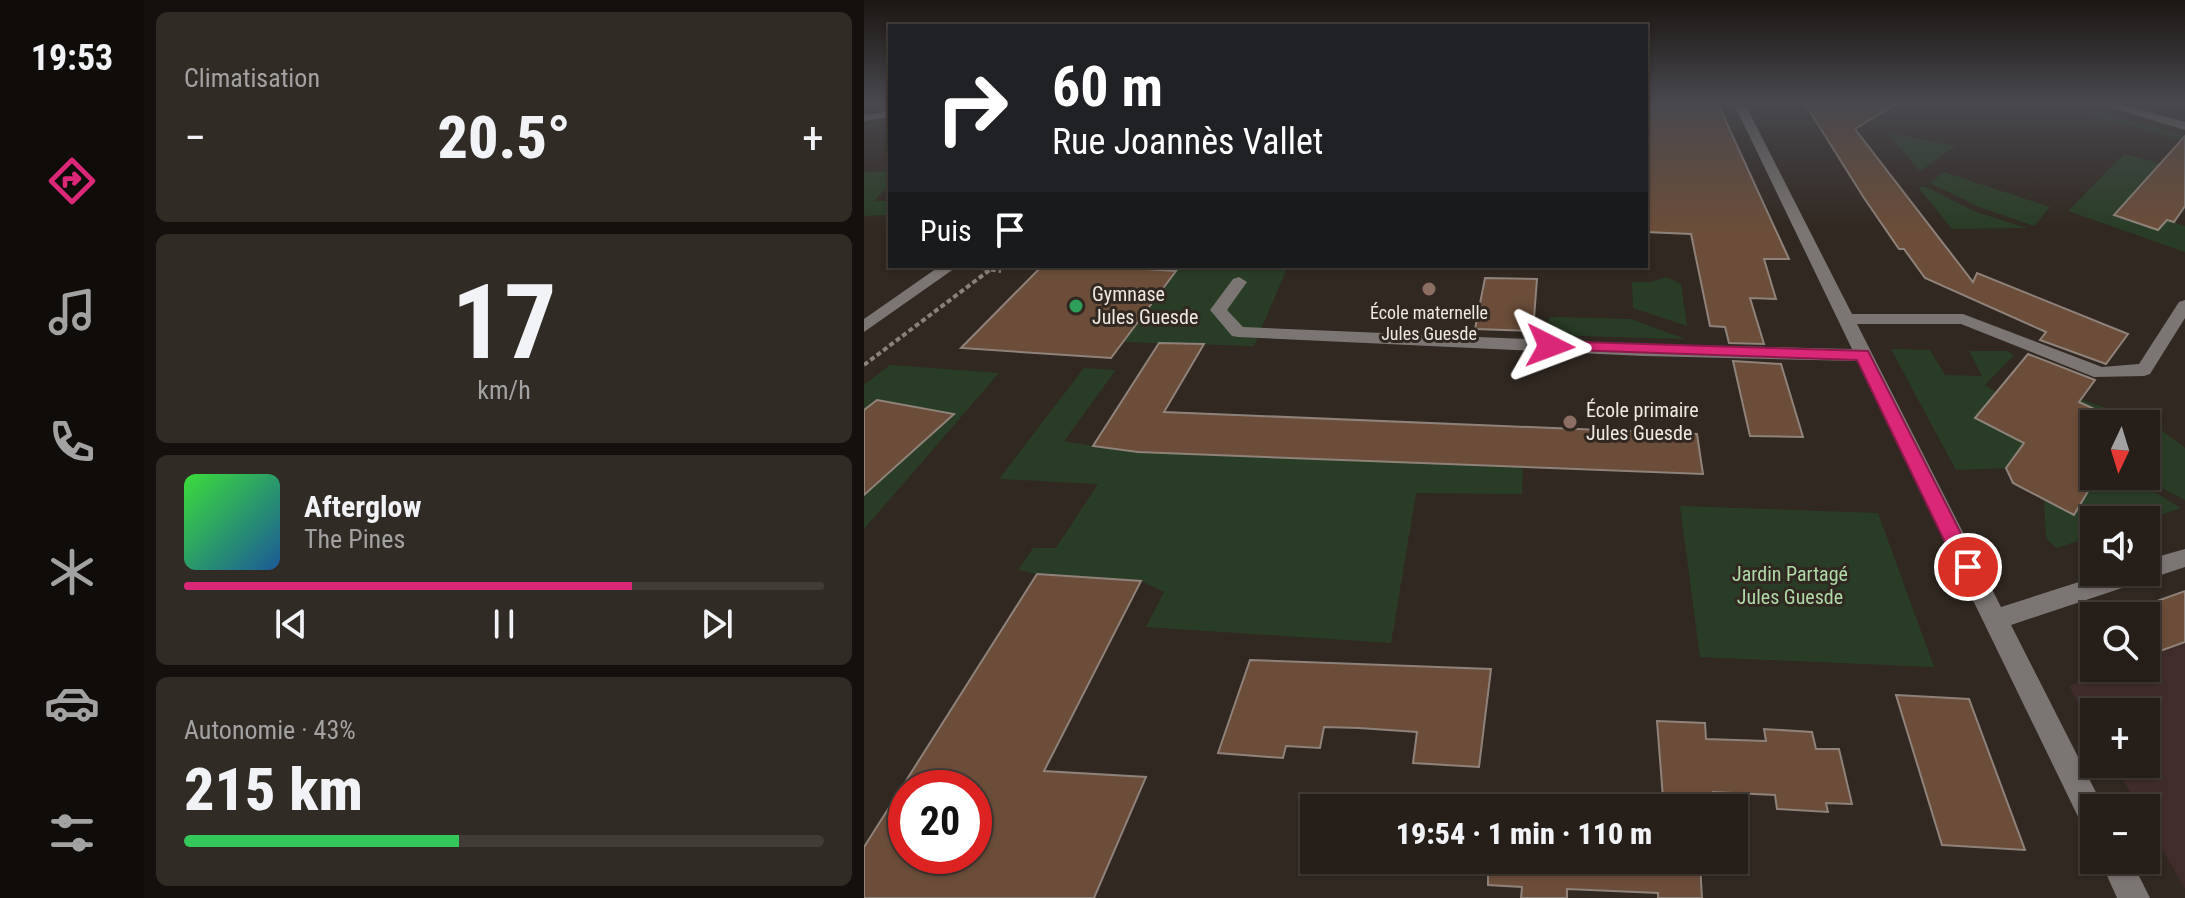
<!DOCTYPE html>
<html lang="fr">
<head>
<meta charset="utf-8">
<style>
  :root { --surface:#251e19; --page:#312b26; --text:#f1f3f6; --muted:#a3a2a2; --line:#423c38; --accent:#db2777 }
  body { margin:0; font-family:"Roboto Condensed",sans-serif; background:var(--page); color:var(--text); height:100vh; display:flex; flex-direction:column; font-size:30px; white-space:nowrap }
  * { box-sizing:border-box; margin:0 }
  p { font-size:26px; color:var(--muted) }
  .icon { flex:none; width:44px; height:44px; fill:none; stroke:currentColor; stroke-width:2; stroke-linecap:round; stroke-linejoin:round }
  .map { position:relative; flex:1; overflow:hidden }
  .details { display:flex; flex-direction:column; gap:12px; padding:12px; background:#14100e; width:720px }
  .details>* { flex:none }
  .guide { position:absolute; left:24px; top:24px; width:760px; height:244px; border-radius:0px; box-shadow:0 2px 6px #0004,0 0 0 2px var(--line); background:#202124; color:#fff; overflow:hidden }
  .needle { width:52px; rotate:184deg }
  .buttons { position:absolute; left:1216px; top:410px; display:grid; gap:16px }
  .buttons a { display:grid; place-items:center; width:80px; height:80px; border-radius:0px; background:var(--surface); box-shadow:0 2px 6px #0004,0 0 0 2px var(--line); font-size:40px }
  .speed { position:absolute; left:24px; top:770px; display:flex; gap:16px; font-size:40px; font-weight:700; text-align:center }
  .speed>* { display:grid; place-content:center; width:104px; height:104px; border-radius:50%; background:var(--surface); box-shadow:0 2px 6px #0004,0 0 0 2px var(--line); line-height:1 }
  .speed .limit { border:12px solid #d22; background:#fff; color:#111 }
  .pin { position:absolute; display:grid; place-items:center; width:68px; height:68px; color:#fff; margin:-34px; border:4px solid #fff; border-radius:50%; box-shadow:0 2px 8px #0007 }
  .me { position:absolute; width:88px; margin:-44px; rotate:93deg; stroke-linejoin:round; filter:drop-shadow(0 0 6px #0008) }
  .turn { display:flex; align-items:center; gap:28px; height:168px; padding:0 32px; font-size:36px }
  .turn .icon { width:104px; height:104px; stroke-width:2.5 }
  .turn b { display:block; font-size:56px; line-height:68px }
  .then { display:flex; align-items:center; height:76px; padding:0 32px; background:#0003; gap:16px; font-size:30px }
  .big { font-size:60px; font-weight:800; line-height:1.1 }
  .details .card { flex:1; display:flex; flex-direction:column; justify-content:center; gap:12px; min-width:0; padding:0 28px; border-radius:12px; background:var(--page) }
  .details .dial { align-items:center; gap:0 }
  .dial b { font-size:104px; line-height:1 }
  .song { display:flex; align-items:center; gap:24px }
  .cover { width:96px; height:96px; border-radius:12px; background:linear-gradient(135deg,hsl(120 70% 55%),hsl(210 70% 35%)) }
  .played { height:8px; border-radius:4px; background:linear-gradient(90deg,var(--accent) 70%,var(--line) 70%) }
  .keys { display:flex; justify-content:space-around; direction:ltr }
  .heat { display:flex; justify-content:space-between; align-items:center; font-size:44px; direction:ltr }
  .charge { height:12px; border-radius:6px; background:linear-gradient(90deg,#34c759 43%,var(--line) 0) }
  .trip { position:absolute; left:436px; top:794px; width:448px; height:80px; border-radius:0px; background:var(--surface); box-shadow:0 2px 6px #0004,0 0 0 2px var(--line); font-weight:800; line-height:80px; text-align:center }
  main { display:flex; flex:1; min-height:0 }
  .dock { display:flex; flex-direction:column; width:144px; justify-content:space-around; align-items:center; background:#0f0c0a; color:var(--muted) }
  .dock .icon { width:56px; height:56px }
  .dock .on { color:var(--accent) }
  .dock b { font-size:36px; color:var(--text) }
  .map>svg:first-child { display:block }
  .commercial { fill:#402c2b }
  .green { fill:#293d26 }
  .building { fill:#6b4d39; stroke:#8e827a; stroke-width:2; fill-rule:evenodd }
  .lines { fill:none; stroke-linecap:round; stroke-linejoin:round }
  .path { stroke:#89817b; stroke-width:4; stroke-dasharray:5 3; stroke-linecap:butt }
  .minor { fill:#7b7673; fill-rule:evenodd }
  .route { fill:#db2777; stroke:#8e194d; stroke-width:2 }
  .education-dot { fill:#8d6e63; stroke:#312821; stroke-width:3 }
  .leisure-dot { fill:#2e9e5b; stroke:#312821; stroke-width:3 }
  .labels { text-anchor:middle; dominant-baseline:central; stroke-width:6; stroke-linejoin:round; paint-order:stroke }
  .far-poi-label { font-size:18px; fill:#eee8e3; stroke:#312821 }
  .poi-label { font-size:20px; fill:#eee8e3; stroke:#312821; text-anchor:start }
  .park-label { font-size:20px; fill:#afdaa8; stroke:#312821 }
</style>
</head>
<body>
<main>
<nav class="dock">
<b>19:53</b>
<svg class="icon on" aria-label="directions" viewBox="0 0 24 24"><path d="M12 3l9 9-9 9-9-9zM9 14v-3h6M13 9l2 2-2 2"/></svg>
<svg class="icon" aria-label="music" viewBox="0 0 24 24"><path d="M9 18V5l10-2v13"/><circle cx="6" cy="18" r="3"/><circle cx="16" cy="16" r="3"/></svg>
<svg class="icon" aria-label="phone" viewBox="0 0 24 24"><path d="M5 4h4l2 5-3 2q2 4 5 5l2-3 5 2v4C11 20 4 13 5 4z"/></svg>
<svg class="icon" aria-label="climate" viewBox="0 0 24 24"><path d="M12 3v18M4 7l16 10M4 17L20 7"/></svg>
<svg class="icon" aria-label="car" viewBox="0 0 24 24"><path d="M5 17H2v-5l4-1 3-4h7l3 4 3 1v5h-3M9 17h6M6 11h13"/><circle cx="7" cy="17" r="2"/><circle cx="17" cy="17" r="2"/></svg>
<svg class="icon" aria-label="filters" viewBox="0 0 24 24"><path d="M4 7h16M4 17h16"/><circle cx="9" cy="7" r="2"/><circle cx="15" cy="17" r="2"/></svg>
</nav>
<section class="details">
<div class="card"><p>Climatisation</p>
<div class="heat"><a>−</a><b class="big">20.5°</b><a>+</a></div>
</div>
<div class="card dial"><b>17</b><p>km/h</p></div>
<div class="card">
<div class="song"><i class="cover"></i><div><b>Afterglow</b><p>The Pines</p></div></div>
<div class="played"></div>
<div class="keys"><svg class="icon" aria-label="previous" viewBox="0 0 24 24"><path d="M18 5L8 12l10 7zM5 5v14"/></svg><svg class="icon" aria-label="pause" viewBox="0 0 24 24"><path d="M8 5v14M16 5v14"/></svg><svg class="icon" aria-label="next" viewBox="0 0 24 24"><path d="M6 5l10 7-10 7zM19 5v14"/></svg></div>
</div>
<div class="card"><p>Autonomie · 43%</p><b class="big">215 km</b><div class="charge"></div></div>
</section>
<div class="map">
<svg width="1321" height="898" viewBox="0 0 1321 898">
  <rect width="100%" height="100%" fill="#312821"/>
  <path class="commercial" d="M1321,642V889L1282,821V808H1275L1250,764H1282V712H1230V729L1205,686L1251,668H1282V656Z"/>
  <g class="green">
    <path d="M1198,102L1321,136V141L1197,107L1194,109L1174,104Z"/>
    <path d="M1023,133L1092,146L1056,171Z"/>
    <path d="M1260,154L1313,168L1310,171L1293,166L1250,215L1303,220L1321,226V252L1204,211Z"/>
    <path d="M26,171V184L10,201H26V215L0,216V172Z"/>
    <path d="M1080,172L1186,207L1170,226L1115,207L1066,183Z"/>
    <path d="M1054,187H1062L1112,212L1163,228L1088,229Z"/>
    <path d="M324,266H424L390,346L259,342L312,271Z"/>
    <path d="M802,277L817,284L823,326L769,308L768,282H787Z"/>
    <path d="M685,317L767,319L821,339L683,335Z"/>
    <path d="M1027,349L1066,350L1081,375L1118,376L1105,351H1143L1150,355L1121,385L1132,392L1111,417L1160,443L1142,468L1092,470Z"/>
    <path d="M26,365L135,373L0,529V385Z"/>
    <path d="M220,368L252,370L200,441L229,446L659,466L658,494L552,493L527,643L282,627L300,592L277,581L173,574L154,570L169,548H192L234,484L135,479Z"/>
    <path d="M1207,396L1289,424L1321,448V500L1274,476H1282V424H1263L1205,398Z"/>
    <path d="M1241,477L1279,485L1317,508L1281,520H1230V536L1192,548L1182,538L1180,499L1210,515L1229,483L1236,486Z"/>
    <path d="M816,506L1014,513L1070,667L836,657Z"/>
  </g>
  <g class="building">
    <path d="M782,102H853L925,259H900L912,299L886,298L900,344L865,343L861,327L846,326L827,234L782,232Z"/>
    <path d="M940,102H1035L991,129L1109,282L1113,273L1264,334L1242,364L1176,340L1182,332L1061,278L1040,249H1035L1000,198Z"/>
    <path d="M1321,136V206L1310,222L1303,220L1294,230L1250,215Z"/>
    <path d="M178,266H237L312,271L247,358L97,348Z"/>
    <path d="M621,278L673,279L669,331L611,329Z"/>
    <path d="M295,343L340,344L300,412L833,434L839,474L274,452L229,446Z"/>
    <path d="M1164,354L1231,380L1215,402L1263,424H1230V476H1242L1235,486L1229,483L1210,515L1149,483L1142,468L1160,443L1111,418Z"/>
    <path d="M869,361L917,364L939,437L886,436Z"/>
    <path d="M13,400L90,414L0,495V410Z"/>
    <path d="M173,574L277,581L180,771L282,777L230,898H0V847ZM42,788H110V856H42Z"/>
    <path d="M1321,591V642L1282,656V605Z"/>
    <path d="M386,660L627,669L615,767L549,763L553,732L495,728L460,727L456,748L422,746L419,758L354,753Z"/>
    <path d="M1032,695L1105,699L1161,850L1078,845Z"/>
    <path d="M793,721L841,723L842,739L902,741L900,729L948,732L952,749H975L988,804L962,803L964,812L913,809L911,795L849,792L850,801L799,798Z"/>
    <path d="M624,860L836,863L838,898H794V893L703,889V898H657L658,887L624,885Z"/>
  </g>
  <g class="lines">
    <g class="path">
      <path d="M111,267L137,271"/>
      <path d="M0,365L131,266"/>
    </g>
    <g class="minor">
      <path d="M869,102H880L988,314H1099L1238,367L1275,364L1315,302L1321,300V318L1286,374L1280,376L1230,377L1097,324H993L1137,607L1246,572H1282V560L1321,549V567L1147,625L1240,808H1230V834L1220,829L993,361L780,356L374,337L368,336L346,310L369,279L375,277L383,282L363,310L379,327L780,344L988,349Z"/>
      <path d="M1229,102H1248L1321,122V130Z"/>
      <path d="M26,111V117L0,121V115Z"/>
      <path d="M76,266H94L0,332V319Z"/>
      <path d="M1236,860H1267L1286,898H1253Z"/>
    </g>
  </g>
  <linearGradient id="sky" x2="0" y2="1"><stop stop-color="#1b1612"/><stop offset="0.45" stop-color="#48484e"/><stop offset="1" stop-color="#48484e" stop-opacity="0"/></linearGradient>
  <rect width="1321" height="228" fill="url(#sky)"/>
  <path class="route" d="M686,341L1004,351L1114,567L1111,573L1104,576L1096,573L993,360L680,349V342Z"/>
  <g class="education-dot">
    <circle cx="565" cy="289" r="8"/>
    <circle cx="706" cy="422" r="8"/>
  </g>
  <circle class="leisure-dot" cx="212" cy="306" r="8"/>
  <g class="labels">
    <g class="far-poi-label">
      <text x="565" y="312">École maternelle<tspan x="565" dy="21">Jules Guesde</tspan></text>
    </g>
    <g class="poi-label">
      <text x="228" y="294">Gymnase<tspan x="228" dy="23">Jules Guesde</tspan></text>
      <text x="722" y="410">École primaire<tspan x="722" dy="23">Jules Guesde</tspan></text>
    </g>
    <g class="park-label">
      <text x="926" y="574">Jardin Partagé<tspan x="926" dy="23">Jules Guesde</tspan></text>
    </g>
  </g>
</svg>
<div class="buttons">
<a><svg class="needle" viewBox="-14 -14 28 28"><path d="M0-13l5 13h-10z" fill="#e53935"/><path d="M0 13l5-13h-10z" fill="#a3a2a2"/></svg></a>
<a><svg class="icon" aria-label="sound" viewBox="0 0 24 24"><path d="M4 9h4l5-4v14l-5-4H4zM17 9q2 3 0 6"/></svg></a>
<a><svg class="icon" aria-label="search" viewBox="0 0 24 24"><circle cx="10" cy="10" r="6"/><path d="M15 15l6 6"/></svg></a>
<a>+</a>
<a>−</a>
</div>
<div class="speed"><div class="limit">20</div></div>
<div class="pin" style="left:1104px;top:567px;background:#d93025"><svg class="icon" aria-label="arrive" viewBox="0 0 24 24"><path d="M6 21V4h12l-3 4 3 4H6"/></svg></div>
<svg class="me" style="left:686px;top:346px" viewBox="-20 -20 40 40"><path d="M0-17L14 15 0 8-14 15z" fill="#db2777" stroke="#fff" stroke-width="4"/></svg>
<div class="trip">19:54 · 1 min · 110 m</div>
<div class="guide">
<div class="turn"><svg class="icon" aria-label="right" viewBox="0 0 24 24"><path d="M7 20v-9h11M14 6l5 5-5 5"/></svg><div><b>60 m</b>Rue Joannès Vallet</div></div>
<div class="then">Puis<svg class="icon" aria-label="arrive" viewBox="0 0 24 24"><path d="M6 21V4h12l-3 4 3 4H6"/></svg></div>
</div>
</div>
</main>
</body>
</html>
